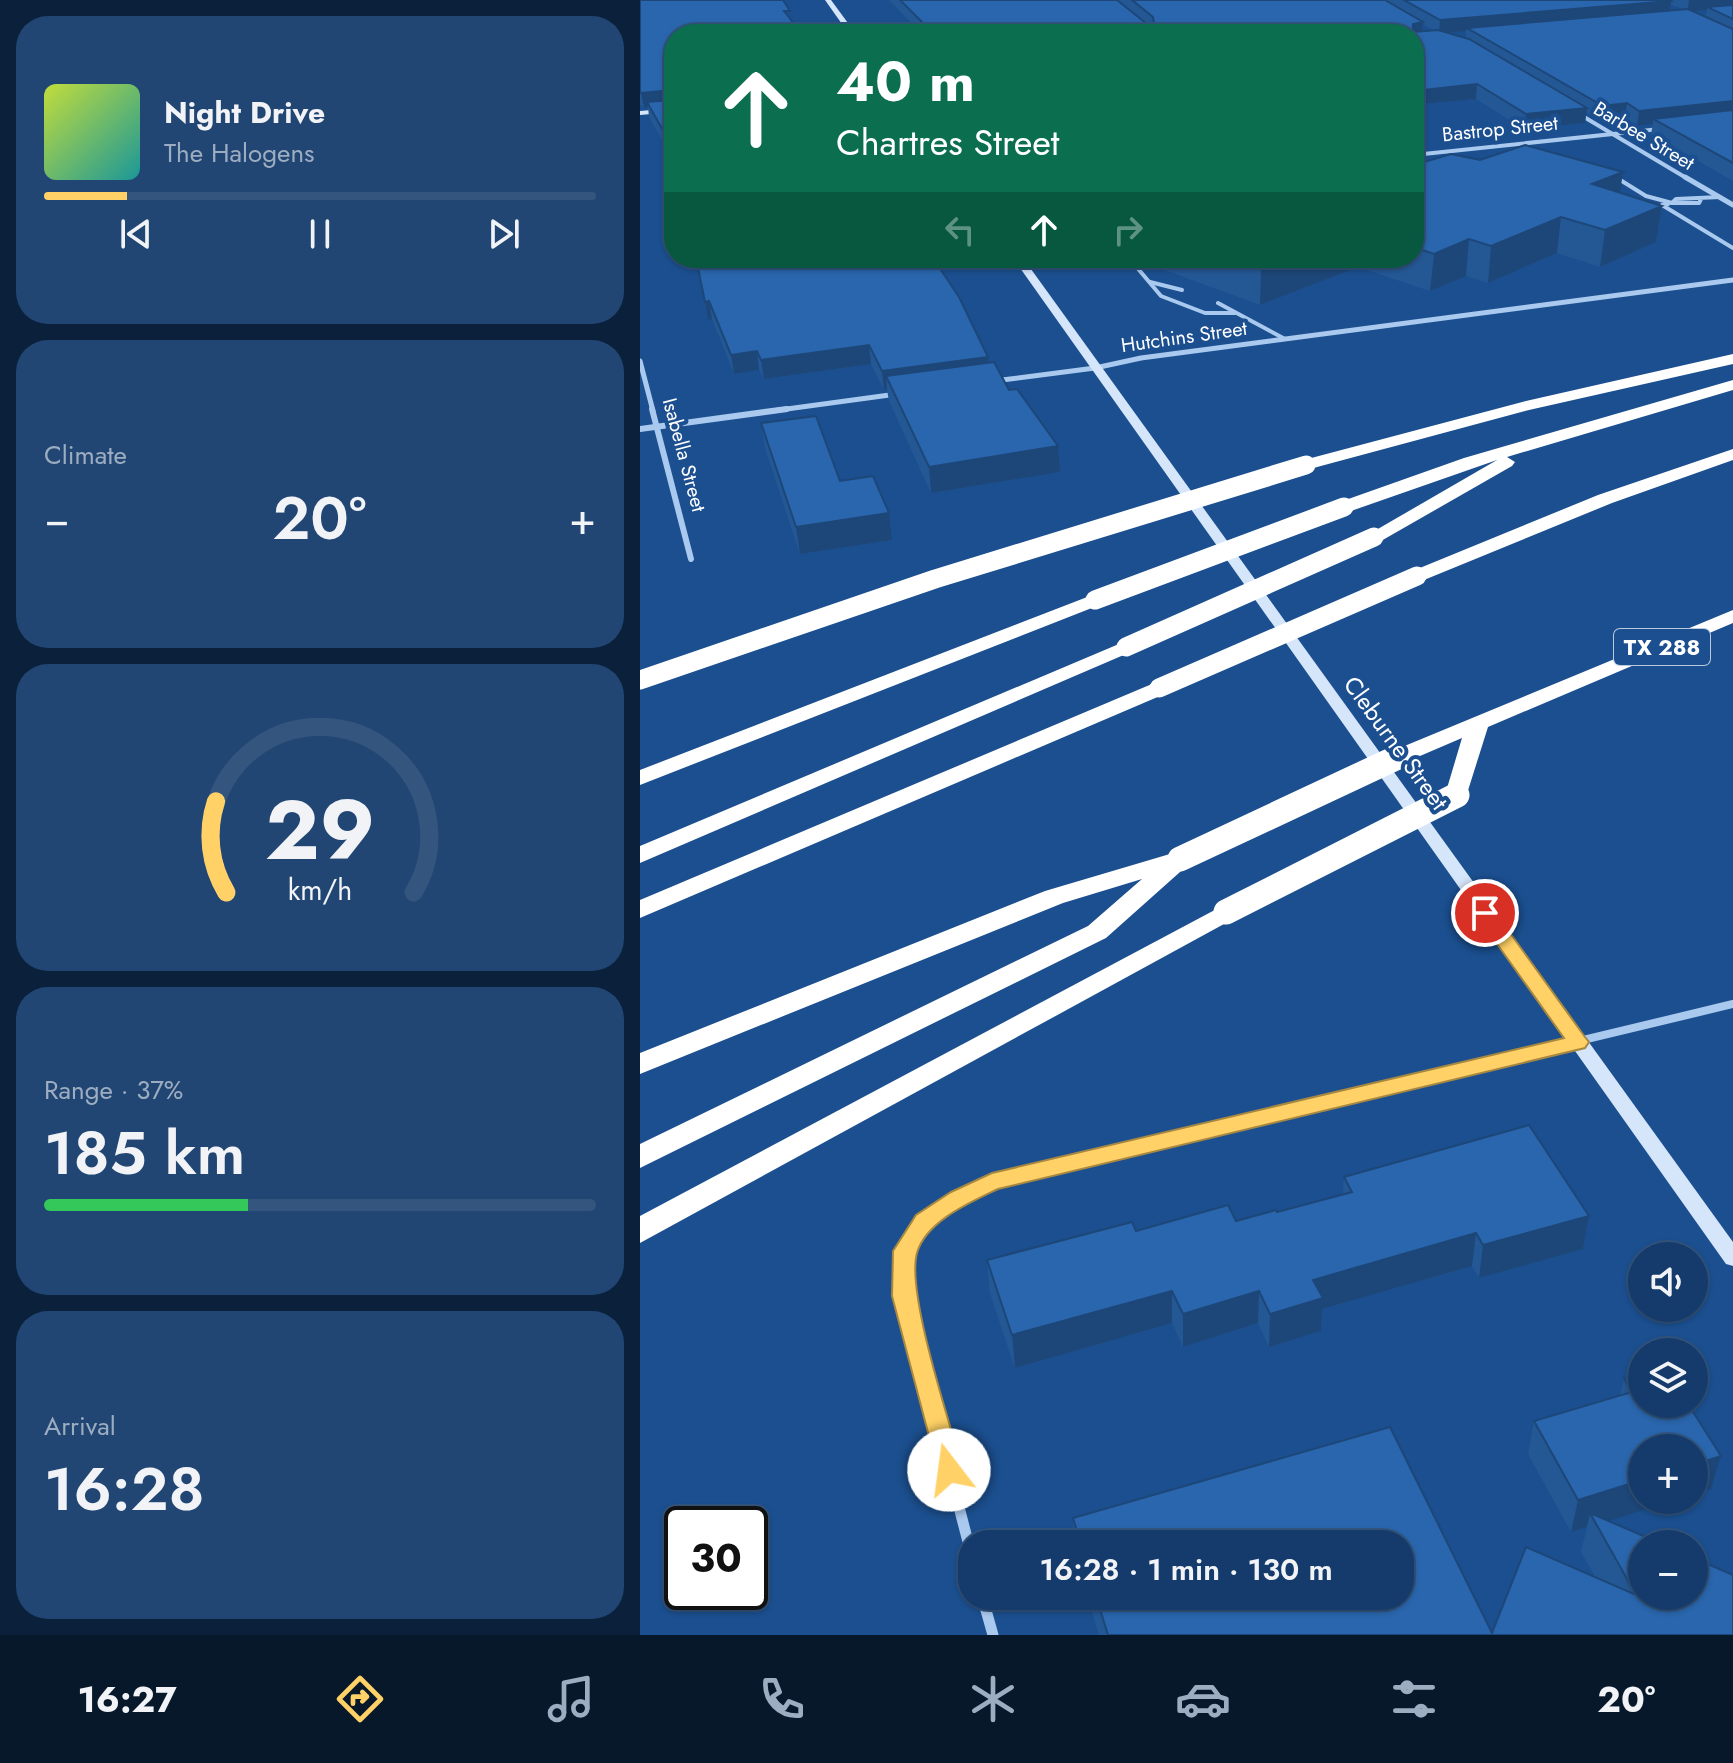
<!DOCTYPE html>
<html lang="en">
<head>
<meta charset="utf-8">
<style>
  :root { --surface:#143b6b; --page:#214673; --text:#f1f3f6; --muted:#9dadc1; --line:#33557e; --accent:#ffd166 }
  body { margin:0; font-family:Jost,sans-serif; background:var(--page); color:var(--text); height:100vh; display:flex; flex-direction:column; font-size:30px; white-space:nowrap }
  * { box-sizing:border-box; margin:0 }
  p { font-size:26px; color:var(--muted) }
  .icon { flex:none; width:44px; height:44px; fill:none; stroke:currentColor; stroke-width:2; stroke-linecap:round; stroke-linejoin:round }
  .map { position:relative; flex:1; overflow:hidden }
  .side { display:flex; flex-direction:column; gap:16px; padding:16px; background:#0b203b; width:640px }
  .side>* { flex:none }
  .top-card { position:absolute; left:24px; top:24px; width:760px; height:244px; border-radius:32px; box-shadow:0 2px 6px #0004,0 0 0 2px var(--line); background:#0b6e4f; color:#fff; overflow:hidden }
  .tools { position:absolute; left:988px; top:1242px; display:grid; gap:16px }
  .tools a { display:grid; place-items:center; width:80px; height:80px; border-radius:50%; background:var(--surface); box-shadow:0 2px 6px #0004,0 0 0 2px var(--line); font-size:40px }
  .speed { position:absolute; left:24px; top:1506px; display:flex; gap:16px; font-size:40px; font-weight:700; text-align:center }
  .speed>* { display:grid; place-content:center; width:104px; height:104px; border-radius:50%; background:var(--surface); box-shadow:0 2px 6px #0004,0 0 0 2px var(--line); line-height:1 }
  .speed .limit { border:4px solid #111; border-radius:12px; background:#fff; color:#111 }
  .pin { position:absolute; display:grid; place-items:center; width:68px; height:68px; color:#fff; margin:-34px; border:4px solid #fff; border-radius:50%; box-shadow:0 2px 8px #0007 }
  .me { position:absolute; width:88px; margin:-44px; rotate:345deg; stroke-linejoin:round; filter:drop-shadow(0 0 6px #0008) }
  .turn { display:flex; align-items:center; gap:28px; height:168px; padding:0 40px; font-size:36px }
  .turn .icon { width:104px; height:104px; stroke-width:2.5 }
  .turn b { display:block; font-size:56px; line-height:68px }
  .lanes { display:flex; align-items:center; height:76px; padding:0 40px; background:#0003; justify-content:center; gap:40px; direction:ltr }
  .lanes .off { opacity:.35 }
  .big { font-size:60px; font-weight:600; line-height:1.1 }
  .side .card { flex:1; display:flex; flex-direction:column; justify-content:center; gap:12px; min-width:0; padding:0 28px; border-radius:32px; background:var(--page) }
  .side .dial { align-items:center; gap:0 }
  .dial svg { height:208px; overflow:visible; fill:none; stroke:var(--line); stroke-width:7; stroke-linecap:round; text-anchor:middle }
  .dial text { fill:var(--text); stroke:none }
  .song { display:flex; align-items:center; gap:24px }
  .cover { width:96px; height:96px; border-radius:12px; background:linear-gradient(135deg,hsl(70 70% 55%),hsl(180 70% 35%)) }
  .played { height:8px; border-radius:4px; background:linear-gradient(90deg,var(--accent) 15%,var(--line) 15%) }
  .keys { display:flex; justify-content:space-around; direction:ltr }
  .heat { display:flex; justify-content:space-between; align-items:center; font-size:44px; direction:ltr }
  .charge { height:12px; border-radius:6px; background:linear-gradient(90deg,#34c759 37%,var(--line) 0) }
  .trip { position:absolute; left:318px; top:1530px; width:456px; height:80px; border-radius:32px; background:var(--surface); box-shadow:0 2px 6px #0004,0 0 0 2px var(--line); font-weight:600; line-height:80px; text-align:center }
  .tab-bar { display:flex; height:128px; justify-content:space-around; align-items:center; background:#08182b; color:var(--muted) }
  .tab-bar .icon { width:56px; height:56px }
  .tab-bar .active { color:var(--accent) }
  .tab-bar b { font-size:36px; color:var(--text) }
  main { display:flex; flex:1; min-height:0 }
  .map>svg:first-child { display:block }
  .lines { fill:none; stroke-linecap:round; stroke-linejoin:round }
  .service { stroke:#a9c9ee; stroke-width:4 }
  .minor-far4 { stroke:#a9c9ee; stroke-width:4 }
  .minor-far3 { stroke:#a9c9ee; stroke-width:5 }
  .minor-far2 { stroke:#a9c9ee; stroke-width:6 }
  .minor-far1 { stroke:#a9c9ee; stroke-width:8 }
  .minor { stroke:#a9c9ee; stroke-width:11 }
  .secondary { fill:#d6e6fa; fill-rule:evenodd }
  .motorway { fill:#fff; fill-rule:evenodd }
  .motorway-bridge-far1 { stroke:#fff; stroke-width:19 }
  .motorway-bridge { stroke:#fff; stroke-width:25 }
  .wall { fill:#245895; fill-rule:evenodd }
  .shaded-wall { fill:#1d4779 }
  .building { fill:#2a66ad; stroke:#1d4779; stroke-width:2 }
  .route { fill:#ffd166; stroke:#a68842; stroke-width:2 }
  .labels { text-anchor:middle; dominant-baseline:central; stroke-width:8; stroke-linejoin:round; paint-order:stroke }
  .far-street-label { font-size:20px; fill:#fff; stroke:#1b4f8f }
  .shield { fill:#1b4f8f; stroke:#bbcadd; stroke-width:2 }
  .shield-label { font-size:22px; font-weight:bold; fill:#fff }
  .street-label { font-size:24px; fill:#fff; stroke:#1b4f8f }
</style>
</head>
<body>
<main>
<section class="side">
<div class="card">
<div class="song"><i class="cover"></i><div><b>Night Drive</b><p>The Halogens</p></div></div>
<div class="played"></div>
<div class="keys"><svg class="icon" aria-label="previous" viewBox="0 0 24 24"><path d="M18 5L8 12l10 7zM5 5v14"/></svg><svg class="icon" aria-label="pause" viewBox="0 0 24 24"><path d="M8 5v14M16 5v14"/></svg><svg class="icon" aria-label="next" viewBox="0 0 24 24"><path d="M6 5l10 7-10 7zM19 5v14"/></svg></div>
</div>
<div class="card"><p>Climate</p>
<div class="heat"><a>−</a><b class="big">20°</b><a>+</a></div>
</div>
<div class="card dial"><svg viewBox="0 0 100 80">
<path d="M14 69A42 42 0 1 1 86 69"/>
<path d="M14 69A42 42 0 0 1 10 34" stroke="#ffd166"/>
<text x="50" y="56" font-size="32" font-weight="700">29</text>
<text x="50" y="72" font-size="11">km/h</text>
</svg></div>
<div class="card"><p>Range · 37%</p><b class="big">185 km</b><div class="charge"></div></div>
<div class="card"><p>Arrival</p><b class="big">16:28</b></div>
</section>
<div class="map">
<svg width="1093" height="1635" viewBox="0 0 1093 1635">
  <rect width="100%" height="100%" fill="#1b4f8f"/>
  <g class="lines">
    <g class="service">
      <path d="M977,178L1006,196L1032,203"/>
      <path d="M1061,199L1059,203H1032L1036,199L1080,197"/>
      <path d="M1028,204L1022,205L1093,248"/>
      <path d="M489,258L521,296L565,313H595"/>
      <path d="M510,282L542,290"/>
      <path d="M578,303L645,339"/>
    </g>
    <g class="minor-far4">
      <path d="M939,114L1048,179"/>
      <path d="M774,155L1020,129"/>
    </g>
    <g class="minor-far3">
      <path d="M1045,177L1093,205"/>
      <path d="M0,361L13,411"/>
      <path d="M354,381L455,368L501,358L1093,280"/>
      <path d="M132,411L257,394"/>
    </g>
    <g class="minor-far2">
      <path d="M12,409L51,559"/>
      <path d="M0,429L147,409"/>
    </g>
    <path class="minor-far1" d="M635,1114L1093,1004"/>
    <g class="minor">
      <path d="M332,1557L264,1296L265,1251L284,1222L319,1198L352,1182L643,1112"/>
      <path d="M342,1596L353,1635"/>
    </g>
    <g class="secondary">
      <path d="M185,0H191L216,34H209Z"/>
      <path d="M34,108V112L0,115V111Z"/>
      <path d="M373,258H383L1093,1242V1266L1086,1264Z"/>
    </g>
    <g class="motorway">
      <path d="M1093,354V364L889,410L666,470L657,465L660,461L886,401Z"/>
      <path d="M1093,380V390L867,457L875,462L872,466L741,541L734,543L724,537L857,460L711,511H697L695,507L697,503L824,458Z"/>
      <path d="M1093,449V460L972,503L784,580L777,582L767,576L770,572L958,495Z"/>
      <path d="M455,594L465,600L462,604L0,785V770Z"/>
      <path d="M1093,610V623L848,727L825,800H809L805,795L822,738L766,762H750L747,757L750,752Z"/>
      <path d="M486,641L493,643L497,647L493,651L0,863V846Z"/>
      <path d="M519,681L530,688L527,693L0,918V900Z"/>
      <path d="M540,851L549,854L552,859L549,864L466,938L0,1168V1144L448,926L502,879L423,903L0,1074V1053L405,891Z"/>
      <path d="M586,904L595,906L599,912L595,918L0,1243V1216Z"/>
    </g>
    <g class="motorway-bridge-far1">
      <path d="M455,600L704,507"/>
      <path d="M486,647L734,537"/>
      <path d="M0,680L295,579L666,465"/>
      <path d="M519,688L777,576"/>
    </g>
    <g class="motorway-bridge">
      <path d="M540,859L758,757"/>
      <path d="M586,912L817,795"/>
    </g>
  </g>
  <g class="wall">
    <path d="M0,0L34,34V161L9,117L8,107L4,108L0,104Z"/>
    <path d="M249,0H1093V181L1011,134L1013,124L997,126L985,118L961,121L946,112L945,123L884,129L836,99L782,104L776,100L282,34ZM1030,4L1042,9L1029,11ZM1067,10L1066,17L1054,11ZM783,24L792,30L793,31H782ZM826,31V38L808,33Z"/>
    <path d="M774,165L980,193L1022,206L1016,242L960,267L917,253L848,283L826,276L790,291L718,267L620,305L511,265V258H774Z"/>
    <path d="M55,258H325V263L299,267L348,357L349,362L369,390L420,472L291,493L249,401L247,390H244L231,364L124,379L119,370L94,374L72,319L68,320Z"/>
    <path d="M121,423L200,481L249,513L252,540L160,554L125,448Z"/>
    <path d="M704,1177L949,1216L943,1249L839,1278L832,1266L682,1309L681,1331L629,1347L618,1323L543,1347L532,1323L375,1368L350,1293L347,1260L496,1231L596,1221L637,1212L703,1195Z"/>
    <path d="M1002,1373V1404H1048L1081,1456L1071,1489L1054,1494V1448H1002V1500H1036L968,1521L1022,1544H1002V1596H1054V1558L1093,1575V1635H459L447,1596H760V1544H434L433,1518L750,1427L852,1633L886,1547L955,1577L941,1552L947,1527L931,1532L888,1454L894,1421L980,1396L984,1378Z"/>
  </g>
  <g class="shaded-wall">
    <path d="M1049,0H1093V8L1067,7V10L1047,12Z"/>
    <path d="M1031,1L1029,14L827,28L826,31L799,34L800,20Z"/>
    <path d="M783,22L782,35L772,34L773,24Z"/>
    <path d="M837,84L836,99L782,104L783,90Z"/>
    <path d="M774,86H777L776,100H774Z"/>
    <path d="M31,90L34,105L7,102L8,107L4,108L1,93Z"/>
    <path d="M1093,101V116L1013,119V124L997,126L999,111Z"/>
    <path d="M987,103L985,118L961,121L963,106Z"/>
    <path d="M947,108L945,123L884,129L886,114Z"/>
    <path d="M983,172L978,206L952,184Z"/>
    <path d="M1022,206L1016,242L960,267L965,230Z"/>
    <path d="M921,217L917,253L848,283L851,246Z"/>
    <path d="M829,239L826,276L790,291L794,254Z"/>
    <path d="M288,258H325V263L289,268Z"/>
    <path d="M647,258H719L718,267L620,305L621,268Z"/>
    <path d="M69,301L72,319L68,320L65,302Z"/>
    <path d="M229,345L231,364L124,379L121,360Z"/>
    <path d="M117,351L119,370L94,374L91,355Z"/>
    <path d="M348,357L350,376H246L247,390H244L242,371Z"/>
    <path d="M418,446L420,472L291,493L289,467Z"/>
    <path d="M249,513L252,540L160,554L156,527Z"/>
    <path d="M949,1216L943,1249L839,1278L843,1245Z"/>
    <path d="M836,1233L832,1266L682,1309L681,1331L629,1347L630,1314L673,1280Z"/>
    <path d="M532,1291V1323L375,1368L372,1335Z"/>
    <path d="M619,1291L618,1323L543,1347V1314Z"/>
    <path d="M1081,1456L1071,1489L1054,1494V1465Z"/>
    <path d="M1002,1480V1500H1036L956,1525L950,1513L947,1527L931,1532L938,1500Z"/>
  </g>
  <g class="building">
    <path d="M0,0H143L150,11H144L162,34H34V93L31,90L1,93L0,91Z"/>
    <path d="M260,0H477L507,24L514,23L513,17L492,0H745L783,22L773,24V32L798,30L829,39L947,108L886,114L837,84L783,90L777,86H774V34H282L293,33Z"/>
    <path d="M764,0H1029L1031,1L800,20Z"/>
    <path d="M1093,5V19L1067,7Z"/>
    <path d="M1048,9L1093,29V101L999,111L987,103L963,106L827,28Z"/>
    <path d="M34,95V150L7,102L32,100Z"/>
    <path d="M1093,110V163L1013,119Z"/>
    <path d="M885,145L983,172L952,184L1022,206L965,230L921,217L851,246L829,239L794,254L774,247V165L811,154L840,160Z"/>
    <path d="M56,258H293L319,297L348,357L242,371L229,345L121,360L117,351L91,355L69,301L65,302Z"/>
    <path d="M594,258H647L621,268Z"/>
    <path d="M354,362L369,390L377,389L418,446L289,467L246,376Z"/>
    <path d="M176,416L200,481L233,476L249,513L156,527L121,423Z"/>
    <path d="M889,1125L949,1216L843,1245L836,1233L673,1280L683,1298L630,1314L619,1291L543,1314L532,1291L372,1335L347,1260L492,1222L496,1231L588,1205L596,1221L636,1210L637,1212L712,1192L704,1177Z"/>
    <path d="M1002,1373V1404H1048L1081,1456L1054,1465V1448H1002V1480L938,1500L894,1421L992,1392L984,1378Z"/>
    <path d="M750,1427L852,1633L886,1547L996,1595L950,1513L1022,1544H1002V1596H1054V1558L1093,1575V1635H468L456,1596H760V1544H441L433,1518Z"/>
  </g>
  <path class="route" d="M845,906L852,908L945,1037L949,1042L945,1048L358,1189C331,1202 286,1221 277,1253C266,1292 310,1424 323,1470L319,1478L309,1481L300,1478L252,1296L253,1251L276,1215L311,1192L352,1173L924,1038L835,913Z"/>
  <g class="labels">
    <g class="far-street-label">
      <text transform="translate(860 129) rotate(-6)">Bastrop Street</text>
      <text transform="translate(1004 136) rotate(31)">Barbee Street</text>
      <text transform="translate(544 337) rotate(-8)">Hutchins Street</text>
      <text transform="translate(44 455) rotate(75)">Isabella Street</text>
    </g>
    <rect class="shield" x="974" y="629" width="96" height="36" rx="6"/>
    <g class="shield-label">
      <text x="1022" y="647">TX 288</text>
    </g>
    <g class="street-label">
      <text transform="translate(756 743) rotate(54)">Cleburne Street</text>
    </g>
  </g>
</svg>
<div class="tools">
<a><svg class="icon" aria-label="sound" viewBox="0 0 24 24"><path d="M4 9h4l5-4v14l-5-4H4zM17 9q2 3 0 6"/></svg></a>
<a><svg class="icon" aria-label="layers" viewBox="0 0 24 24"><path d="M12 4l9 5-9 5-9-5zM3 14l9 5 9-5"/></svg></a>
<a>+</a>
<a>−</a>
</div>
<div class="speed"><div class="limit">30</div></div>
<div class="pin" style="left:845px;top:913px;background:#d93025"><svg class="icon" aria-label="arrive" viewBox="0 0 24 24"><path d="M6 21V4h12l-3 4 3 4H6"/></svg></div>
<svg class="me" style="left:309px;top:1470px" viewBox="-20 -20 40 40"><circle r="19" fill="#fff"/><path d="M0-13L10 11 0 6-10 11z" fill="#ffd166"/></svg>
<div class="trip">16:28 · 1 min · 130 m</div>
<div class="top-card">
<div class="turn"><svg class="icon" aria-label="ahead" viewBox="0 0 24 24"><path d="M12 20V5M6 11l6-6 6 6"/></svg><div><b>40 m</b>Chartres Street</div></div>
<div class="lanes"><svg class="icon off" aria-label="left" viewBox="0 0 24 24"><path d="M17 20v-9H6M10 6l-5 5 5 5"/></svg><svg class="icon" aria-label="ahead" viewBox="0 0 24 24"><path d="M12 20V5M6 11l6-6 6 6"/></svg><svg class="icon off" aria-label="right" viewBox="0 0 24 24"><path d="M7 20v-9h11M14 6l5 5-5 5"/></svg></div>
</div>
</div>
</main>
<nav class="tab-bar">
<b>16:27</b>
<svg class="icon active" aria-label="directions" viewBox="0 0 24 24"><path d="M12 3l9 9-9 9-9-9zM9 14v-3h6M13 9l2 2-2 2"/></svg>
<svg class="icon" aria-label="music" viewBox="0 0 24 24"><path d="M9 18V5l10-2v13"/><circle cx="6" cy="18" r="3"/><circle cx="16" cy="16" r="3"/></svg>
<svg class="icon" aria-label="phone" viewBox="0 0 24 24"><path d="M5 4h4l2 5-3 2q2 4 5 5l2-3 5 2v4C11 20 4 13 5 4z"/></svg>
<svg class="icon" aria-label="climate" viewBox="0 0 24 24"><path d="M12 3v18M4 7l16 10M4 17L20 7"/></svg>
<svg class="icon" aria-label="car" viewBox="0 0 24 24"><path d="M5 17H2v-5l4-1 3-4h7l3 4 3 1v5h-3M9 17h6M6 11h13"/><circle cx="7" cy="17" r="2"/><circle cx="17" cy="17" r="2"/></svg>
<svg class="icon" aria-label="filters" viewBox="0 0 24 24"><path d="M4 7h16M4 17h16"/><circle cx="9" cy="7" r="2"/><circle cx="15" cy="17" r="2"/></svg>
<b>20°</b>
</nav>
</body>
</html>
